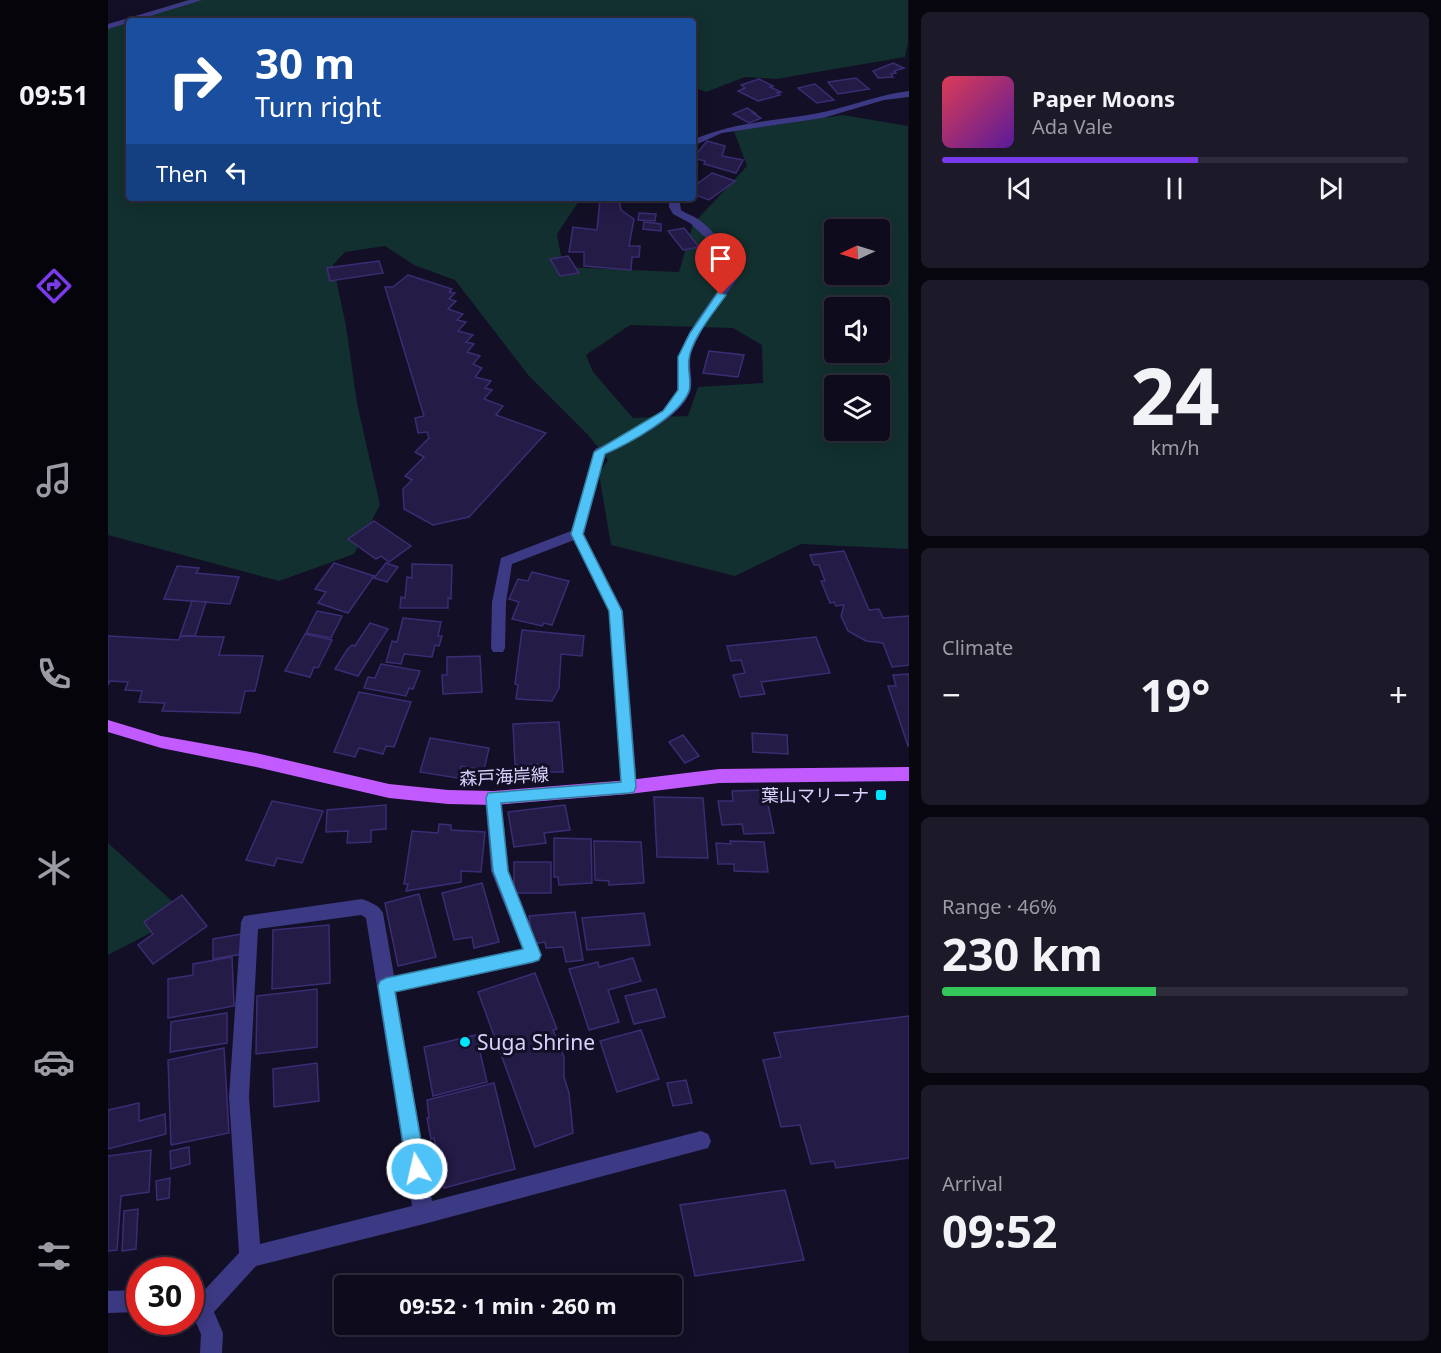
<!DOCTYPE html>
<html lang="en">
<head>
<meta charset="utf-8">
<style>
  :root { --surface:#0e0b1c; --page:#1c1929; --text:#f1f3f6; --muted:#9b9ba3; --line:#2e2b3b; --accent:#7c3aed }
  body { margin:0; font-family:"Noto Sans","Noto Sans JP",sans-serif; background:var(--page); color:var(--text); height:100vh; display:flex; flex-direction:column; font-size:22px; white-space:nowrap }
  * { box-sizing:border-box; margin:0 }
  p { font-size:20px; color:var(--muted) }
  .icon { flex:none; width:33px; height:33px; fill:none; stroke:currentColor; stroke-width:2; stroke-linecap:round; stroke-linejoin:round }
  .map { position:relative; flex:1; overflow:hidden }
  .sheet { display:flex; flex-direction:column; gap:12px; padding:12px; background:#08060f; width:532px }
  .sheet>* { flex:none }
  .hud { position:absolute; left:18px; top:18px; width:570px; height:183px; border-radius:6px; box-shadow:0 3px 15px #0003,0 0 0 2px var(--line); background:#1a4fa0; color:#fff; overflow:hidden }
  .needle { width:39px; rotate:266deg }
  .buttons { position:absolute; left:716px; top:219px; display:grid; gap:12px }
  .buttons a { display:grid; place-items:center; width:66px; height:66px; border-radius:6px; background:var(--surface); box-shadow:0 3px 15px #0003,0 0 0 2px var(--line); font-size:30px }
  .speed { position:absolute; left:18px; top:1257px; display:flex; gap:12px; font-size:30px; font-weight:700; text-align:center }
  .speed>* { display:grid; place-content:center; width:78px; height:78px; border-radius:50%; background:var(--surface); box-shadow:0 3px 15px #0003,0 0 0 2px var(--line); line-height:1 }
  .speed .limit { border:9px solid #d22; background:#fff; color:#111 }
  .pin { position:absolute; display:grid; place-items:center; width:51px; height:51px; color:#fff; margin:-62px -26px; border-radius:50% 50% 50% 0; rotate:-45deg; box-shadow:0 0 6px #0007 }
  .pin .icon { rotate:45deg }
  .me { position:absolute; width:66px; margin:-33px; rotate:351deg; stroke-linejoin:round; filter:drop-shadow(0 0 4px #0008) }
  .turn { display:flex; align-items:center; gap:21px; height:126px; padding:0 30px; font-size:27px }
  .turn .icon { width:78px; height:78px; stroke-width:2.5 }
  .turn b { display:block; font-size:42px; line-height:51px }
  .then { display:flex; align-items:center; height:57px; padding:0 30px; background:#0003; gap:12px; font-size:22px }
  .big { font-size:45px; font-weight:700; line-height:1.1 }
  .sheet .widget { flex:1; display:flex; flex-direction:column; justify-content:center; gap:9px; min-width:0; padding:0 21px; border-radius:9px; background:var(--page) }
  .sheet .dial { align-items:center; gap:0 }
  .dial b { font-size:78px; line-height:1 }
  .song { display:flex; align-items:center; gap:18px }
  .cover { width:72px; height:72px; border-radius:9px; background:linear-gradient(135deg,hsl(350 70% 55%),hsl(270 70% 35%)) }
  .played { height:6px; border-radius:3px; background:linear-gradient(90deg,var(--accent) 55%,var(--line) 55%) }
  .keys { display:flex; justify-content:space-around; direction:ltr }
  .heat { display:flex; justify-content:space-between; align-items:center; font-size:33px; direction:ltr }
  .charge { height:9px; border-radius:4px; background:linear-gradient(90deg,#34c759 46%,var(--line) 0) }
  .trip { position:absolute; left:226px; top:1275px; width:348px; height:60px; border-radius:6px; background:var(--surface); box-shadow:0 3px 15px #0003,0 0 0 2px var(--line); font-weight:700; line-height:60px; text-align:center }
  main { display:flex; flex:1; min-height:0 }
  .tab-bar { display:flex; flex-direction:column; width:108px; justify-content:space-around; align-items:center; background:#06040b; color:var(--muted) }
  .tab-bar .icon { width:42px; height:42px }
  .tab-bar .active { color:var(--accent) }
  .tab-bar b { font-size:27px; color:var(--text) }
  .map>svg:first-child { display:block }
  .green { fill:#12302f; fill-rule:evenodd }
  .building { fill:#241b47; stroke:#3b2d73; stroke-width:1.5 }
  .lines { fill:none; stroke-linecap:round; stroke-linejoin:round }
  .minor { fill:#3d3a85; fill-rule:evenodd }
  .major { fill:#c25bff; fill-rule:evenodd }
  .route { fill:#4fc3f7; stroke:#337fa1; stroke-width:1.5 }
  .poi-dot { fill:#00e5ff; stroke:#130f26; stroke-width:2 }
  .labels { text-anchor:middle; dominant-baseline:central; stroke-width:6; stroke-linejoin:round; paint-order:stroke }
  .street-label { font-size:18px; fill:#d9d4ff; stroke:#130f26 }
  .poi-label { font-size:18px; fill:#d9d4ff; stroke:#130f26; text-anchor:end }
  .near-poi-label { font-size:21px; fill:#d9d4ff; stroke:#130f26; text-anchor:start }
</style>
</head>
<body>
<main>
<nav class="tab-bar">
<b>09:51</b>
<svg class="icon active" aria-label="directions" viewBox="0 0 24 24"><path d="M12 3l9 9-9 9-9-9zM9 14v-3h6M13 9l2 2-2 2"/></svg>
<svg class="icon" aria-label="music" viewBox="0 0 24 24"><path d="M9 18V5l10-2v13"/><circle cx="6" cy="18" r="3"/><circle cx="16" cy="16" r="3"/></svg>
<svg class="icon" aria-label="phone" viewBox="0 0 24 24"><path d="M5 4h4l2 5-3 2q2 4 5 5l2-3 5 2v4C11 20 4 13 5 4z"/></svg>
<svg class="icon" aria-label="climate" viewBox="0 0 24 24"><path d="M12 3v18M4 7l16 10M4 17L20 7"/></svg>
<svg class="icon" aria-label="car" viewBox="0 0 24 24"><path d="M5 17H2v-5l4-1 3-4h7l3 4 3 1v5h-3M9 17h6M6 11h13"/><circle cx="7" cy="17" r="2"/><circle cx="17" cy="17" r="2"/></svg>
<svg class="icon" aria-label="filters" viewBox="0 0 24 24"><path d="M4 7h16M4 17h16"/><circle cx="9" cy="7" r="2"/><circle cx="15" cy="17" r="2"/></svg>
</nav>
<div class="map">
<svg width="801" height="1353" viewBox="0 0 801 1353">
  <rect width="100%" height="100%" fill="#130f26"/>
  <g class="green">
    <path d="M79,0H800V43L797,57L668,79L637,77L598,92L585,87V21H21V198H473L449,234L455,267L571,272L585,224L639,166L626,131L735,115L800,126V549L693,544L627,576L503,545L491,474L500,460L481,436L421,376L347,280L306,265L277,246L237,252L225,265L238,326L249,403L272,505L246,554L171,581L0,535V25ZM726,230H771V274H726ZM726,308H771V352H726ZM522,325L625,328L654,345L655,383L590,387L580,416L525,418L485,372L478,355ZM726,386H771V430H726Z"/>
    <path d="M0,843L65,902L52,928L0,955Z"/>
  </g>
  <g class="building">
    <path d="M785,63L796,68L786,71L788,73L783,74L785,77L770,78L765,71Z"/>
    <path d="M748,78L761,89L730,94L720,82Z"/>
    <path d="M651,79L665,86L662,87L673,92L669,93L672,95L650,101L630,91L637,88L633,85Z"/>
    <path d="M707,84L726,100L709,103L690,88Z"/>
    <path d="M639,108L647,113H645L653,118L641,123L625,114Z"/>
    <path d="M599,141L617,146L614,156L635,160L628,173L596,164L597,161L585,158Z"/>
    <path d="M604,173L627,181L601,200L588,195L585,198V187Z"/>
    <path d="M511,199L513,210L526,219L521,246H532L531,257H524L523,270L476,266V252H461L465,227L489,230L492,200Z"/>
    <path d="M531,213L548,214L547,221L530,220Z"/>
    <path d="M536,222L553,224V231L535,229Z"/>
    <path d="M576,228L591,247L575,250L560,231Z"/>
    <path d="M460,256L471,273L452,276L442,259Z"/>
    <path d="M271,261L275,273L222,281L219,268Z"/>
    <path d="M300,275L344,289L341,292L347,293L341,299L348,301L340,309L355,314L349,320L358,322L350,331L365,335L358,342L366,344L359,352L372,356L365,364L374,368L367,377L383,381L377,388L384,390L376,399L395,406L388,415L438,433L361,517L325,525L296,509L295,489L304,480L297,476L316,457L307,452L321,438L319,432L310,433L307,418L316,416L277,287H285Z"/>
    <path d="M601,351L636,355L630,377L595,373Z"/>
    <path d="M266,521L303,546L281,562L273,556L268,559L240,539Z"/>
    <path d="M736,551L761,610L771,609L775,618L801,616V665L784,667L775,643L758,641L740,631L733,616L736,605L728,606L726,602L722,603L713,581H717L711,565H706L702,555Z"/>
    <path d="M226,563L266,576L240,613L210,603L218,592L207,589Z"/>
    <path d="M278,563L290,567L279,582L266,578Z"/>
    <path d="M304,564L344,565L343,599L340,598V608H292L293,597L297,598L299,577L304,578Z"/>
    <path d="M69,566L91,568L88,573L131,577L122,604L56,599Z"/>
    <path d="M424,572L461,581L444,625L436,623L434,626L404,619L411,602L401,599L410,579L420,581Z"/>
    <path d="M84,601L98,602L87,636H72Z"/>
    <path d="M209,611L234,616L223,638L198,633Z"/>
    <path d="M295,618L333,622L330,636H334L331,646L327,645L324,657L296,654L293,664L278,662L284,641L289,642Z"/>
    <path d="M262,623L280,629L250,676L227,669L239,650L244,645L247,646Z"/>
    <path d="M414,630L476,636L474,656L453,654L451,688L444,701L408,699L410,685L407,684Z"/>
    <path d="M197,634L224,640L210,668L206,667L202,677L177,671Z"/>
    <path d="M0,636L71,640L72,636L116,637L111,655L155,656L147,691H137L132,713L54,711L57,703L31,702L34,691L17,690L20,682L2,681L0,685Z"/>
    <path d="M708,637L722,673L653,682L657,694L632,697L625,675L637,673L633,660L623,661L619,646Z"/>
    <path d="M372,656L374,692L335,694L334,675H339V657Z"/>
    <path d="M273,664L312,671L305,689L301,688L298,696L256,688L260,677L267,678Z"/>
    <path d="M801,674V746H800L780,686H788L785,675Z"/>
    <path d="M251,692L303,702L286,747L278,746L275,754L251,748L247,757L226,752Z"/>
    <path d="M451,722L455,772H431L430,764L407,765L405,724Z"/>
    <path d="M644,733L679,735L680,754L645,752Z"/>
    <path d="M575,735L591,756L577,763L561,742Z"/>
    <path d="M322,738L381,748L376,770L353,766L349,778L312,772Z"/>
    <path d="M657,790L666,833L636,834L634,824L614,825L610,801H625L624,791Z"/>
    <path d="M546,797L595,798L600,858L549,857Z"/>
    <path d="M164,801L215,811L194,863L169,858L166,866L138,860Z"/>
    <path d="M278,805V829L263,830V842L239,843L240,831L218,832L219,810Z"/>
    <path d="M457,805L462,830L436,833L438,843L406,847L400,812Z"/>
    <path d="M331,824L343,825V830L377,832L373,872L353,871V882L298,891L300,884H296L304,831L330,833Z"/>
    <path d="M446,838L483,839L484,883L451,885L450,877H446Z"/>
    <path d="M486,841L533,842L536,883L501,885V881L487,880Z"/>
    <path d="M622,841L656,842L660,872L626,871V864H610L608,843L623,844Z"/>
    <rect x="406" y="862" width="37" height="31"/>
    <path d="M374,883L391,942L366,948L364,937L346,940L334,893Z"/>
    <path d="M311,894L328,957L290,966L277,903Z"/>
    <path d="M74,895L99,926L45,964L30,945L45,934L36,922Z"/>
    <path d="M467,912L475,960L458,962L455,947L438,948L437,942L425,944L421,916Z"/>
    <path d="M536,913L542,945L479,950L474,918Z"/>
    <path d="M221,925L222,983L164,989L165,930Z"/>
    <path d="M134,934V954L105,959V939Z"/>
    <path d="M124,957L126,1006L60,1018V979L85,975V964Z"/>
    <path d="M525,958L533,981L500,990L511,1022L481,1030L461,969L490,962L491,967Z"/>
    <path d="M427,973L449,1029L445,1030L456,1057V1077L461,1093L465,1133L427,1147L370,992Z"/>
    <path d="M209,989V1047L148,1054L149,996Z"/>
    <path d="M548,989L557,1017L526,1024L517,996Z"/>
    <path d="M119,1013V1043L62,1052L63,1022Z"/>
    <path d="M801,1016V1158L728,1168L726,1161L703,1164L692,1125L673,1127L655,1060L673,1057L666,1033Z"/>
    <path d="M533,1030L551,1079L509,1092L492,1041Z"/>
    <path d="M368,1035L379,1082L325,1096L316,1047Z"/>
    <path d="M116,1048L121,1133L63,1145L60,1060Z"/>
    <path d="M209,1063L211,1101L166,1107L165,1069Z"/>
    <path d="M578,1080L584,1103L565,1106L559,1083Z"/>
    <path d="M386,1083L407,1169L336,1188L326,1138L323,1139L319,1118H321L319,1100Z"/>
    <path d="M31,1103V1121L57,1114L58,1134L0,1149V1110Z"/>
    <path d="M81,1147L82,1164L63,1169L62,1151Z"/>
    <path d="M43,1150L41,1192L13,1196L9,1250L0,1251V1156Z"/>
    <path d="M62,1178L61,1198L49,1200L48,1181Z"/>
    <path d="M677,1190L696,1260L587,1276L572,1205Z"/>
    <path d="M30,1209L28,1249L14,1251L16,1211Z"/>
  </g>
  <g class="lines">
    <g class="minor">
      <path d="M82,0H94L0,29V24Z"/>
      <path d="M801,91V97L776,100L715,118L614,133L585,146V140C625,122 668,121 711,113C741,107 769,95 801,91Z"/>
      <path d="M561,198H571L573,210C578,214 584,215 590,219C609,233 623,254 631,276C615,300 595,323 584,351C579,364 586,379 582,392C571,420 522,442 497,454L476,534L515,611L529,787L527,792L521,794L515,792L513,787L501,611L466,540L404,564L398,602L397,648L395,652H385L383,648L384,602L393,558L463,531L487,449C509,439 561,416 570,392C575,378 567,364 573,350C584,323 604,300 621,276L601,241L582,223L565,214L561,207Z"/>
      <path d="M385,791L391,793L393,798L401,871L434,955L431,961L425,963L288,992L324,1201L593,1131L600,1134L603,1141L600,1148L316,1224L148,1266L106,1312L115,1333L114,1353H92L93,1334L86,1318L82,1317V1295L89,1298L131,1253L121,1097L133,922L136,916L254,899C262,902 271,905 275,913L286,976L414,949L383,871L377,798L379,793ZM253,915L258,918L304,1206L152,1244L141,1097L150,929Z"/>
      <path d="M32,1290V1312L0,1313V1291Z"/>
    </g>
    <path class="major" d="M0,720L53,736L148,753L281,784L340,790L385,791L521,780L611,769L801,767V781L611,783L521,794L385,805L340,804L281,798L148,767L53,748L0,732Z"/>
  </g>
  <path class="route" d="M610,292L618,295C607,311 583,339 581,359C579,369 584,382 581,391C572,416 520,444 497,454L475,534L514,611L528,787L526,792L521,793L393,803L400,871L433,955L431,960L425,962L287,992L318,1169L315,1175L309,1178L302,1175L299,1169L270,986L272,981L278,978L415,949L385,871L378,798L380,793L513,782L501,611L463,534L486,452L555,411L570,390V357L582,333Z"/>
  <g class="poi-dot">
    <rect x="767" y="789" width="12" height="12" rx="3"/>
    <circle cx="357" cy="1042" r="6"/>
  </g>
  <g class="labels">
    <g class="street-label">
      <text transform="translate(396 776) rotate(-3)">森戸海岸線</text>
    </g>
    <g class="poi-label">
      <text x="761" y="795">葉山マリーナ</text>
    </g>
    <g class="near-poi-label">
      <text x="369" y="1042">Suga Shrine</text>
    </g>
  </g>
</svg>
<div class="buttons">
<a><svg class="needle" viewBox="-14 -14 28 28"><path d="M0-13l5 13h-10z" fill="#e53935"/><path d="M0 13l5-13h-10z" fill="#9b9ba3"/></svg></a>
<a><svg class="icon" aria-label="sound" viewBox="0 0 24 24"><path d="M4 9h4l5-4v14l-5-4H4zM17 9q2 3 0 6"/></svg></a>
<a><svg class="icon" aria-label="layers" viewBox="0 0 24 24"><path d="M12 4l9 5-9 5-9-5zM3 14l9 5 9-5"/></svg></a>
</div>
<div class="speed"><div class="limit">30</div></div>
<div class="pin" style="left:613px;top:295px;background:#d93025"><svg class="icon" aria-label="arrive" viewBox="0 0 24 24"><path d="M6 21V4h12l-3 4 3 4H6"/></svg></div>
<svg class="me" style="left:309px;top:1169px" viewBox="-20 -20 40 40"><circle r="17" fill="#4fc3f7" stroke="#fff" stroke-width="3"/><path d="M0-11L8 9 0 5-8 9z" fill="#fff"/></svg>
<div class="trip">09:52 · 1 min · 260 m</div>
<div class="hud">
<div class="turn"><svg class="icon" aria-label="right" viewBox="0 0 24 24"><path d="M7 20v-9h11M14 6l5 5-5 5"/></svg><div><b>30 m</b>Turn right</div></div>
<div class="then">Then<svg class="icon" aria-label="left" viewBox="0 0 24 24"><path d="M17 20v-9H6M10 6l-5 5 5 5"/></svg></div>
</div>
</div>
<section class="sheet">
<div class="widget">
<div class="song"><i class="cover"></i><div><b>Paper Moons</b><p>Ada Vale</p></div></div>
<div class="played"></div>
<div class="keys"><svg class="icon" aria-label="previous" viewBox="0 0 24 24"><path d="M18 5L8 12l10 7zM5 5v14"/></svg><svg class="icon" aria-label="pause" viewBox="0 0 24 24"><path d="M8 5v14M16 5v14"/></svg><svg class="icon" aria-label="next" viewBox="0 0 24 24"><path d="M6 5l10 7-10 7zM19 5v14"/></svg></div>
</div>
<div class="widget dial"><b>24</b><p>km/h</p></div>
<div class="widget"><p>Climate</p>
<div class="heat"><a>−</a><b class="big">19°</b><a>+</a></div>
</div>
<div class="widget"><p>Range · 46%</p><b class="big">230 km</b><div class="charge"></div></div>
<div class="widget"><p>Arrival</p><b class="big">09:52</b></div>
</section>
</main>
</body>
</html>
